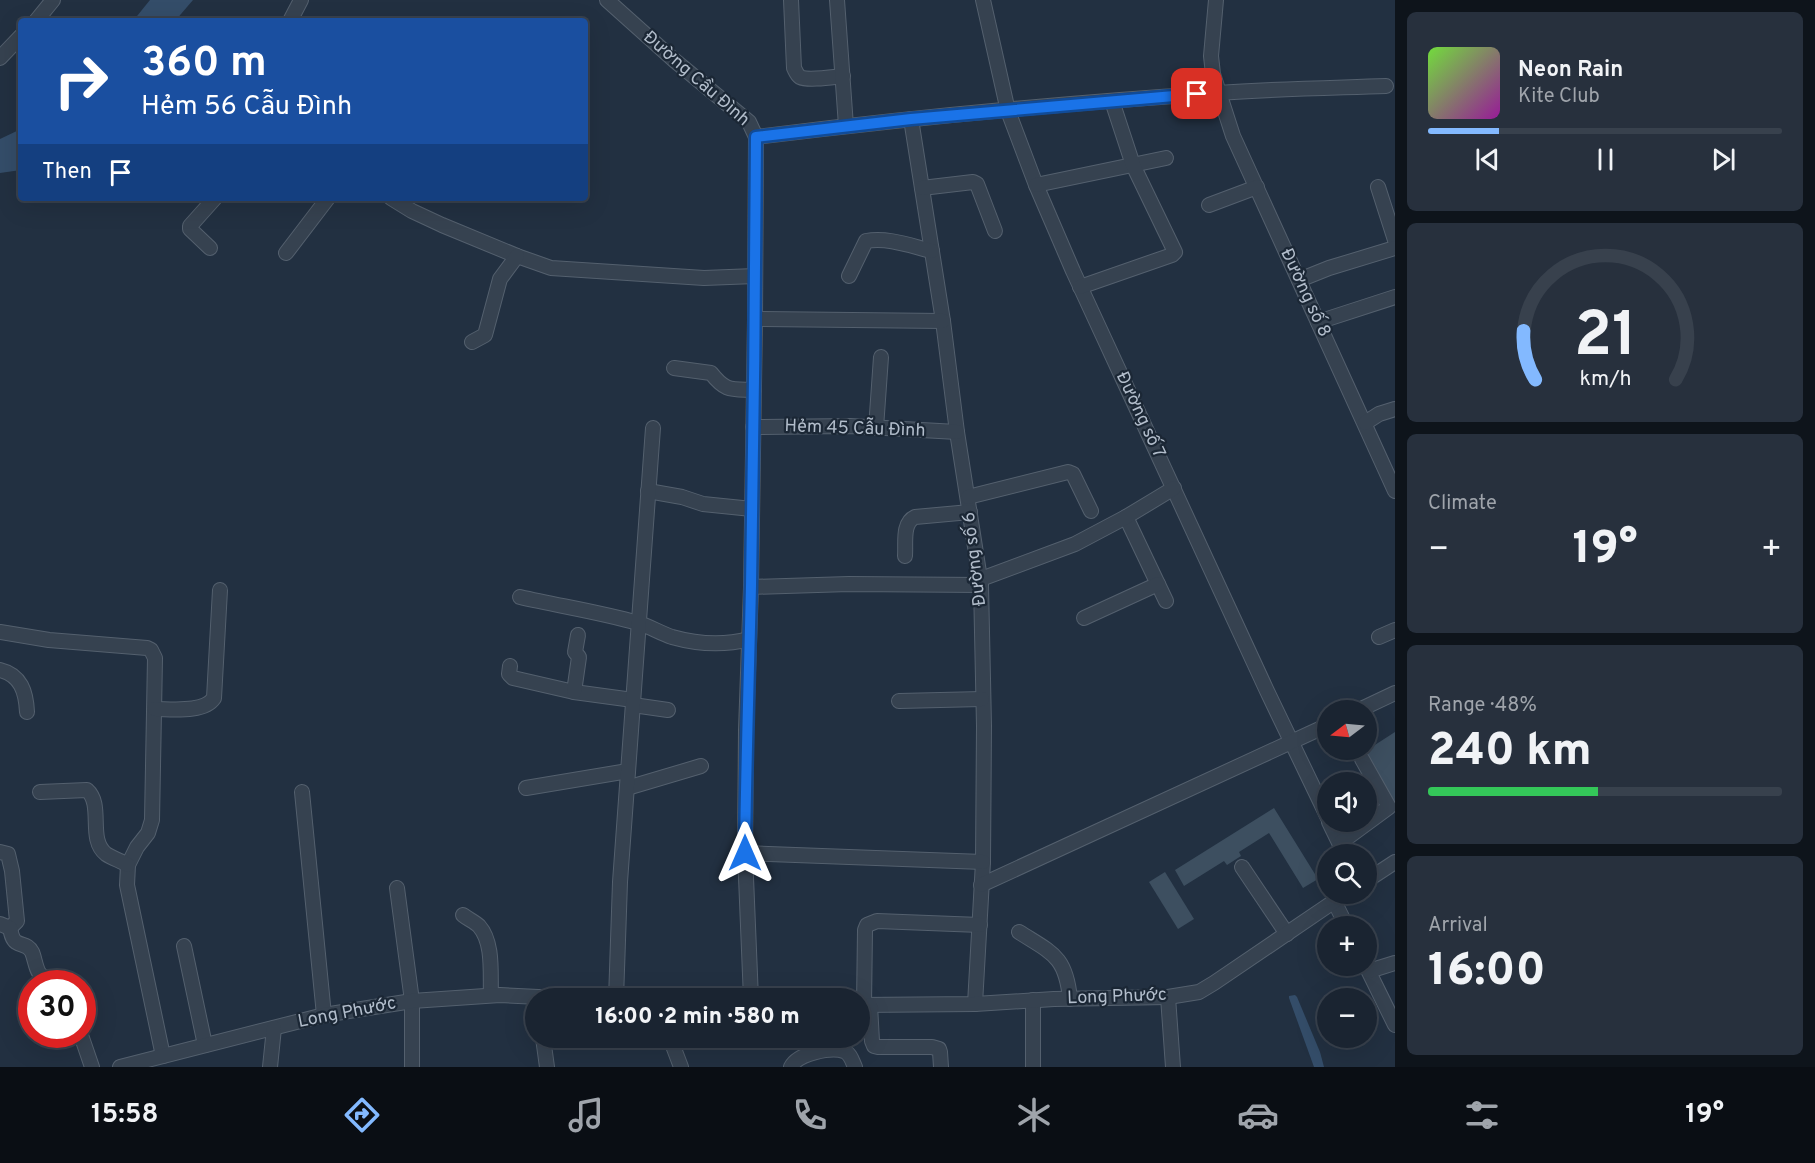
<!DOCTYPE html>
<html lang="en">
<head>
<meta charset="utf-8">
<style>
  :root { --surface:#1a2431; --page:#27303d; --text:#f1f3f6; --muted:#9fa4ab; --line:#38414d; --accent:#83b9ff }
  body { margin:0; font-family:Overpass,sans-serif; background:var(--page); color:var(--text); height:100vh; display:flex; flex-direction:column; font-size:22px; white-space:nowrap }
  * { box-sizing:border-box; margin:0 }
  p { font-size:20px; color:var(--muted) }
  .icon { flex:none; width:33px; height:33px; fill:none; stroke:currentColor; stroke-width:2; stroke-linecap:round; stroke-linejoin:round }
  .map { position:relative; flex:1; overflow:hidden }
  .drawer { display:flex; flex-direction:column; gap:12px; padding:12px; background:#0e141b; width:420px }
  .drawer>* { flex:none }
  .hud { position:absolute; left:18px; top:18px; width:570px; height:183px; border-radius:6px; box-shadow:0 6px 24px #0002,0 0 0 2px var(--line); background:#1a4fa0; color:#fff; overflow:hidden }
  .needle { width:39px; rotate:254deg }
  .buttons { position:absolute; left:1317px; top:700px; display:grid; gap:12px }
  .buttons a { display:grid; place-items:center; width:60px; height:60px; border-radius:50%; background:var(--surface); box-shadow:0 6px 24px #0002,0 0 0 2px var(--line); font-size:30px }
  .speed { position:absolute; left:18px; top:970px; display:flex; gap:12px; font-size:30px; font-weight:700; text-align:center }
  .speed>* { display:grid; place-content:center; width:78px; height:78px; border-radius:50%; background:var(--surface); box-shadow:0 6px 24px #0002,0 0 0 2px var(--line); line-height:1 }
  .speed .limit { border:9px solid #d22; background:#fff; color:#111 }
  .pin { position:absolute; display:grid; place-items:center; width:51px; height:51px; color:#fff; margin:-26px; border-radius:12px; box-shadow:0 3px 9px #0006 }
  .me { position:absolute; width:66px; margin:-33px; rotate:0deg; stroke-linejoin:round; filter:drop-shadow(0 0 4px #0008) }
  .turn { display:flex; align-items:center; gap:21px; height:126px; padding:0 24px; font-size:27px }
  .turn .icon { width:78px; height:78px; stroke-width:2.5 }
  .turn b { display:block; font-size:42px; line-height:51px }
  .then { display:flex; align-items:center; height:57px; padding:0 24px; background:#0003; gap:12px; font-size:22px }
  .big { font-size:45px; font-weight:800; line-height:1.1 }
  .drawer .tile { flex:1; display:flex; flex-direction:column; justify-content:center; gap:9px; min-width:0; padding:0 21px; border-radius:9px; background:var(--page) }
  .drawer .dial { align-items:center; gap:0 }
  .dial svg { height:156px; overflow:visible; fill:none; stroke:var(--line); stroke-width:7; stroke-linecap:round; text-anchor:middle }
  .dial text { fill:var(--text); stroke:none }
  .song { display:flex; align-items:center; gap:18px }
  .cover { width:72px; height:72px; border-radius:9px; background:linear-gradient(135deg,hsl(100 70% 55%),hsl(300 70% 35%)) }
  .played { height:6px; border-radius:3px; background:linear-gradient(90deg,var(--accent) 20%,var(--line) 20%) }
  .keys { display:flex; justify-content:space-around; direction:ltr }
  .heat { display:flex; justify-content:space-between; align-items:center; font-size:33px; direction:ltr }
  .charge { height:9px; border-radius:4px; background:linear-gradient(90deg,#34c759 48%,var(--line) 0) }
  .trip { position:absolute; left:525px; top:988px; width:345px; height:60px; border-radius:30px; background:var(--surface); box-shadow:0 6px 24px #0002,0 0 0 2px var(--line); font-weight:800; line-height:60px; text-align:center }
  .tabs { display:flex; height:96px; justify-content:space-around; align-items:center; background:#0a0e14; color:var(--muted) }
  .tabs .icon { width:42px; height:42px }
  .tabs .active { color:var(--accent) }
  .tabs b { font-size:27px; color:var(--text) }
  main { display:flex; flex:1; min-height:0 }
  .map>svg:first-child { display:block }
  .water { fill:#344d69 }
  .building { fill:#3d4f60 }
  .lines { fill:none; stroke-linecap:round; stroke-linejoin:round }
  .minor-casing { stroke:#54606e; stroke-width:16 }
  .minor { stroke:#364250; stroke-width:14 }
  .route-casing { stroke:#114b97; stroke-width:15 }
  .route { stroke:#1a73e8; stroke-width:10 }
  .labels { text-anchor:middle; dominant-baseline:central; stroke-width:4.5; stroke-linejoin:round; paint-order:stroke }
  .street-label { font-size:18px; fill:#b2bdcb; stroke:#1b2735 }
</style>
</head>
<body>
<main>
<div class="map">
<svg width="1395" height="1067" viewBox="0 0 1395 1067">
  <rect width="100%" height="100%" fill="#223041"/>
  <g class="water">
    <path d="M150,0H193L175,21H133Z"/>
    <path d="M21,129V170L0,173V139Z"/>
    <path d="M1295,995L1297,997L1320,1052L1324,1067H1314L1289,998V996Z"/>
  </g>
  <g class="building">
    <path d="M1395,732V802L1364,752Z"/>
    <path d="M1274,808L1318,879L1303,888L1269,833L1239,852L1241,856L1227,865L1224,861L1184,886L1175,870Z"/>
    <path d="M1165,872L1194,919L1178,929L1149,882Z"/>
  </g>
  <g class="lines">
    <defs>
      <g id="minor">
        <path d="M607,0L674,60L749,122L756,137L755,319L751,587L746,730L745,853L751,999"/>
        <path d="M791,0L794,68C796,72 797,75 800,77C808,81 833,77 843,76"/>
        <path d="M837,0L846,126"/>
        <path d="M983,0L1008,111L1036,185L1073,271L1267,691L1328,818"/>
        <path d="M1216,0L1211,56L1213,74L1233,136L1395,491"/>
        <path d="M36,21L53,0"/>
        <path d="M290,21L301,0"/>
        <path d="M0,58L21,36"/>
        <path d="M911,119L943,321L957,432L981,585L984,726L983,862L975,1004"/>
        <path d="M756,137C909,118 1063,103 1218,93C1274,89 1330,88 1386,86"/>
        <path d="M1036,185L1166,158"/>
        <path d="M1378,187L1395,240"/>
        <path d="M922,188L973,182L977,184L995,231"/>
        <path d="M391,198L412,211L442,225L517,256L551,268L704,278L755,276"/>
        <path d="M1209,205L1257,187"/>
        <path d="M210,248L190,229V226L215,198"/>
        <path d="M286,253L328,198"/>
        <path d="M849,276L866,241C888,237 911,246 932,251"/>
        <path d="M1299,280L1329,268L1395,248"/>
        <path d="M1080,287L1172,255L1175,252L1133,165L1112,101"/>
        <path d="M755,319L943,321"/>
        <path d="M1318,322L1395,297"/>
        <path d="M472,342L485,335L500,279L517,256"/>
        <path d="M674,368L711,373C726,392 731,389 754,390"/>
        <path d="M1365,423L1379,414L1395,409"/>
        <path d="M753,427L850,426L957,432"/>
        <path d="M876,428L881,357"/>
        <path d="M648,491L682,497L703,504L752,509"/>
        <path d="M968,497L1068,472L1073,474L1091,511"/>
        <path d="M1126,517L1166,601"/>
        <path d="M905,556C906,543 902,523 915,517L970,512"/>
        <path d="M981,579L1075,544L1126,517L1174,488"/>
        <path d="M751,587L849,584L981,585"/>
        <path d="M520,597C559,606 599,612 638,623C649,626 660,633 672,637C697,644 723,646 749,639"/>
        <path d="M1084,618L1158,584"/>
        <path d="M0,632L49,640L147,648L151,650L155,658L152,820L148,833L137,847L128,865L127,885L163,1056"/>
        <path d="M1379,637L1395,630"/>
        <path d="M510,666L509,674L513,678L574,692L633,700"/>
        <path d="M0,670C21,675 26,692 27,712"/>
        <path d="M574,692L579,657L575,652L578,635"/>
        <path d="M899,701L982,699"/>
        <path d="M633,705L668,710"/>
        <path d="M155,709C172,709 204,713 214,698L220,590"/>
        <path d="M1357,711L1395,693"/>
        <path d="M526,788L628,771"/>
        <path d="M627,788L701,766"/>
        <path d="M40,792L87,790C104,805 87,839 106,854C112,858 121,861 128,865"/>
        <path d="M302,792L324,1015"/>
        <path d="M1329,822L1345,855"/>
        <path d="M1340,843L1389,807L1362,759"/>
        <path d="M0,852L8,854L12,871L17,921L10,928"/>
        <path d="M745,853L983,862"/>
        <path d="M1242,867L1287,934"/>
        <path d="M1366,881L1395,862"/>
        <path d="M981,885L1328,725"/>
        <path d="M397,888L412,1001V1067"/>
        <path d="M1334,901L1347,927"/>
        <path d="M463,915C468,919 475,922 479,926C494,943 490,974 491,995"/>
        <path d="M0,924L10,928C11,933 12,939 16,942C22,946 28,944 32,952C35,959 36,971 41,975C48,981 55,975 64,984"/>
        <path d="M1019,932C1052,953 1066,956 1070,999"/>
        <path d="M184,946L205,1045"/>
        <path d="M1366,966L1395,1025"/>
        <path d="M1369,971L1395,963"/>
        <path d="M1168,997L1173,1067"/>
        <path d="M616,999L620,882L653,428"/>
        <path d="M1033,1000V1067"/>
        <path d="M860,1005L975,1004L1054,999L1168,997L1199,992L1214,983L1345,894"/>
        <path d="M864,1005L865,930L867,925L877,921L980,925"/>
        <path d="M870,1005L872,1041L874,1046L878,1047H932L939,1049L940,1052L941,1067"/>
        <path d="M81,1035L92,1067"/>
        <path d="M543,1038L547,1067"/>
        <path d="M670,1038L681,1067"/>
        <path d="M120,1067L324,1015L412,1001L500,995L579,999"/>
        <path d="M270,1067L274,1028"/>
        <path d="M791,1067C798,1053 831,1047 844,1051C851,1054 852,1061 855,1067"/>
      </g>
    </defs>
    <use href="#minor" class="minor-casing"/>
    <use href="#minor" class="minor"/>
  </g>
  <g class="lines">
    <defs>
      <path id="route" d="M745,853C746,764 749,675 751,586C754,436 755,287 756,137L911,119L1197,94"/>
    </defs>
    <use href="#route" class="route-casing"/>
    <use href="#route" class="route"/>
  </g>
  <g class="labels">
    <g class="street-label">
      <text transform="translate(696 79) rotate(41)">Đường Cầu Đình</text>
      <text transform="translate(1305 293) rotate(65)">Đường số 8</text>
      <text transform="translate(1140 415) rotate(65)">Đường số 7</text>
      <text transform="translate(855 429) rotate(2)">Hẻm 45 Cẫu Đình</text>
      <text transform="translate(975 559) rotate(-97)">Đường số 6</text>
      <text transform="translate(1117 997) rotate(-2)">Long Phước</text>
      <text transform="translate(347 1013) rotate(-11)">Long Phước</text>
    </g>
  </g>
</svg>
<div class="buttons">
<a><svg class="needle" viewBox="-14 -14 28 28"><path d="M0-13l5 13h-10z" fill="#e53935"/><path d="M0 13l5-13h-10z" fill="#9fa4ab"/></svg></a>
<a><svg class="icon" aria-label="sound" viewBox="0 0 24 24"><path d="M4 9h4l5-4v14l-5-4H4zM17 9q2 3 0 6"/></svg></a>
<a><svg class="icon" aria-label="search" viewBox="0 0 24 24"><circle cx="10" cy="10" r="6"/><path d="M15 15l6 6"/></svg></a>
<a>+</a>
<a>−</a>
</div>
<div class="speed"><div class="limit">30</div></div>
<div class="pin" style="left:1197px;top:94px;background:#d93025"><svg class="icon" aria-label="arrive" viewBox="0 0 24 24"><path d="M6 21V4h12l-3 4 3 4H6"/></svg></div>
<svg class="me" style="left:745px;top:853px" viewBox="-20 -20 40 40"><path d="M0-17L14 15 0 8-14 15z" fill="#1a73e8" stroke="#fff" stroke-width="4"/></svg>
<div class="trip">16:00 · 2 min · 580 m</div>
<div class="hud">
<div class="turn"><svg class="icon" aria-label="right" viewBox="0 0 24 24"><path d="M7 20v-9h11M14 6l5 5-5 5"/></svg><div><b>360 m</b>Hẻm 56 Cẫu Đình</div></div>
<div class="then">Then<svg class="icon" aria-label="arrive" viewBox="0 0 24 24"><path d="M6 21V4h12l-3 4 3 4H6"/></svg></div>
</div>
</div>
<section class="drawer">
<div class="tile">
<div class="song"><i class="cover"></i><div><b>Neon Rain</b><p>Kite Club</p></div></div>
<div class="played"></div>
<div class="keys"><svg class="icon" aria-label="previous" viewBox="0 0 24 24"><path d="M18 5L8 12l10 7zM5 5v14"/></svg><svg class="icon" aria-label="pause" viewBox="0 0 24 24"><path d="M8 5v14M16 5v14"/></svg><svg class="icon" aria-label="next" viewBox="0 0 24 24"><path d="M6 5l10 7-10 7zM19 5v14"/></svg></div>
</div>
<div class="tile dial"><svg viewBox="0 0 100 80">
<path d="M14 69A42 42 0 1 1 86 69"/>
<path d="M14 69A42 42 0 0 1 8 44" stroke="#83b9ff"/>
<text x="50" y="56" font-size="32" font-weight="700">21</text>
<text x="50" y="72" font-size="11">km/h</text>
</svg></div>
<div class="tile"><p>Climate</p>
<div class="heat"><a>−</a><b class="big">19°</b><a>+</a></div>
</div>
<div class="tile"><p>Range · 48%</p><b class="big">240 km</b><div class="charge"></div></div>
<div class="tile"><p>Arrival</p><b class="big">16:00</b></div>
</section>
</main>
<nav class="tabs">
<b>15:58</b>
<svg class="icon active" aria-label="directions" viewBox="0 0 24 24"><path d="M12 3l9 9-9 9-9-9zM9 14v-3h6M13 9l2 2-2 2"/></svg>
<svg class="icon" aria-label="music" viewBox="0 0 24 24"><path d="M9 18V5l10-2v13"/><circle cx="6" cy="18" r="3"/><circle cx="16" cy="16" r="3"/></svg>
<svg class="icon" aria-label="phone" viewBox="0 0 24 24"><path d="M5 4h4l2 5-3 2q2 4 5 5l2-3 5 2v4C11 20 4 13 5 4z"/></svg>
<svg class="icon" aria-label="climate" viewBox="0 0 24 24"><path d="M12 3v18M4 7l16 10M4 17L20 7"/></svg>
<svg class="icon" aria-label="car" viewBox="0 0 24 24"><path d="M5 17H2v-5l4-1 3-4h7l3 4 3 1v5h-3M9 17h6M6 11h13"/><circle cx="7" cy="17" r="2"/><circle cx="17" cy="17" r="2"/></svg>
<svg class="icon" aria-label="filters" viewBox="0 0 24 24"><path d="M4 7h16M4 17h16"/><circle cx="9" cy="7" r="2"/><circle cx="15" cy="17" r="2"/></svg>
<b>19°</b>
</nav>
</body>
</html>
